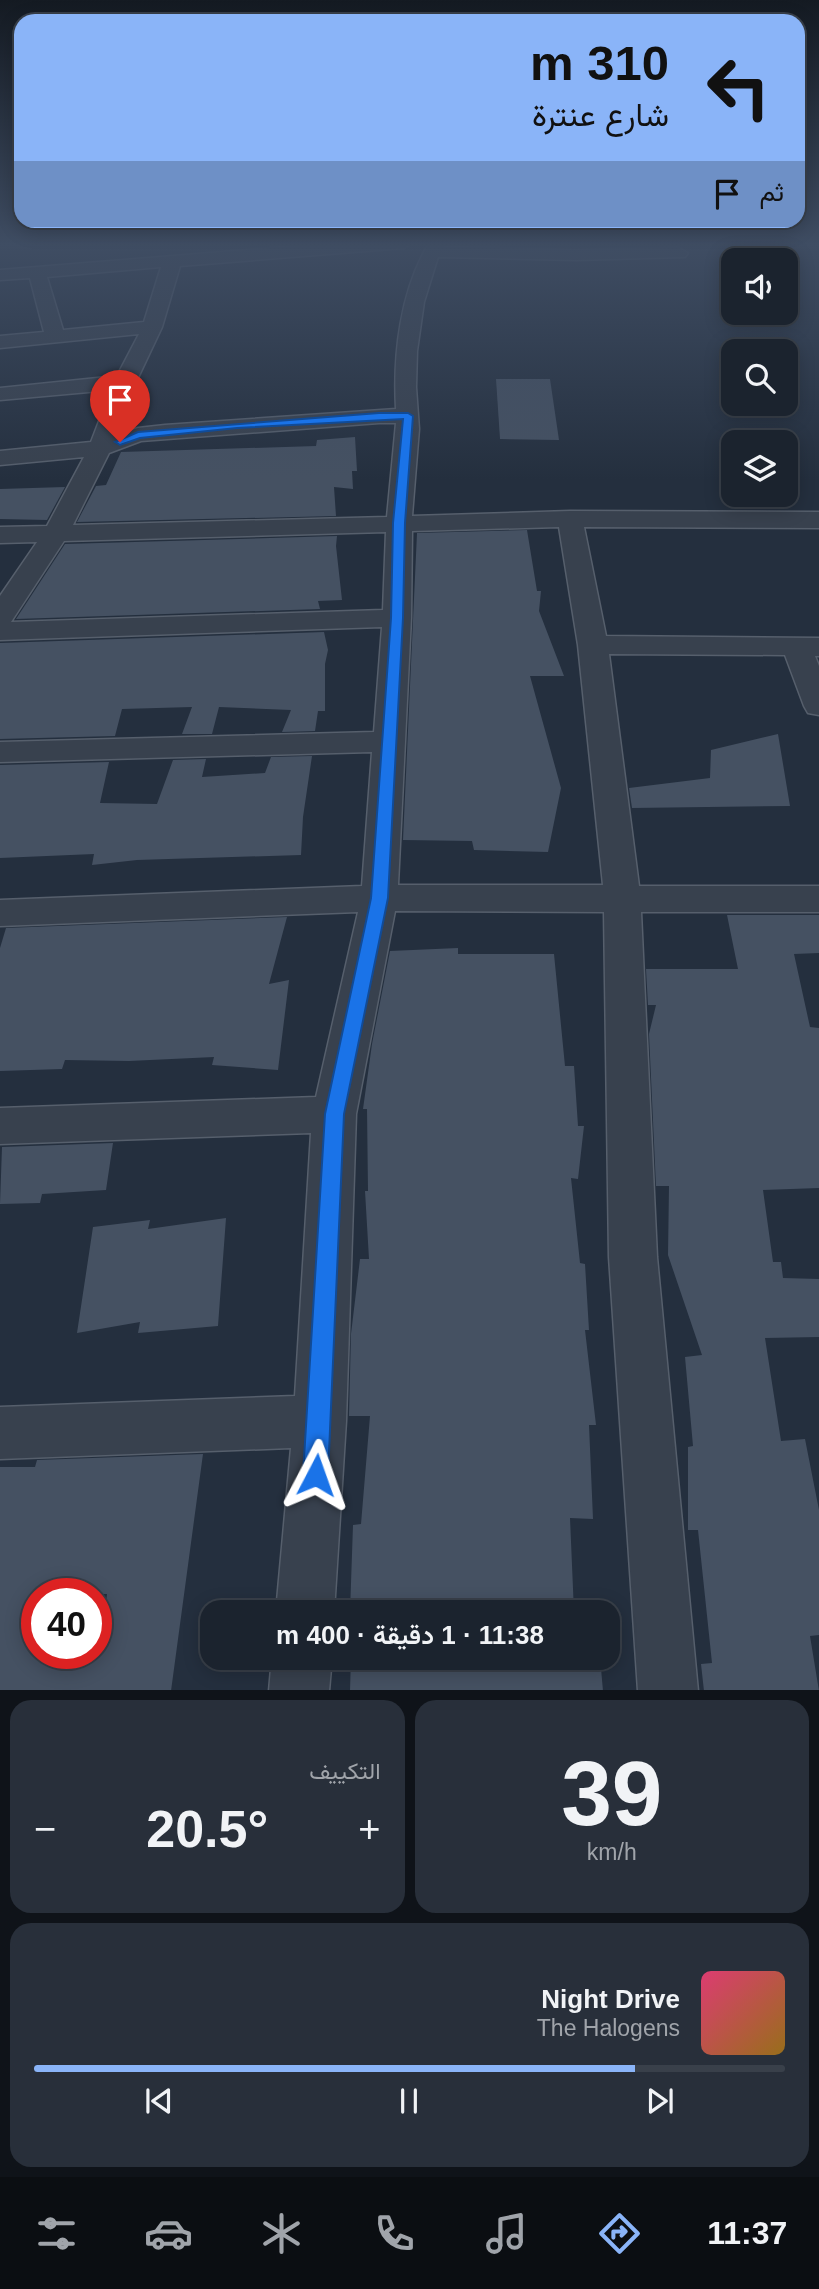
<!DOCTYPE html>
<html lang="ar">
<head>
<meta charset="utf-8">
<style>
  :root { --surface:#1b232e; --page:#282f3a; --text:#f1f3f6; --muted:#a0a4aa; --line:#39404a; --accent:#8ab4f8 }
  body { margin:0; font-family:Arial,Vazirmatn,sans-serif; background:var(--page); color:var(--text); direction:rtl; height:100vh; display:flex; flex-direction:column; font-size:26px; white-space:nowrap }
  * { box-sizing:border-box; margin:0 }
  p { font-size:23px; color:var(--muted) }
  .icon { flex:none; width:38px; height:38px; fill:none; stroke:currentColor; stroke-width:2; stroke-linecap:round; stroke-linejoin:round }
  .map { position:relative; height:1690px; overflow:hidden; direction:ltr }
  .panel { display:flex; flex-direction:column; gap:10px; padding:10px; background:#0f1319; flex:1 }
  .panel>* { flex:none }
  .banner { position:absolute; left:14px; top:14px; width:791px; height:214px; border-radius:21px; box-shadow:0 4px 18px #0003,0 0 0 2px var(--line); direction:rtl; background:#8ab4f8; color:#111; overflow:hidden }
  .tools { position:absolute; left:721px; top:248px; display:grid; gap:14px }
  .tools a { display:grid; place-items:center; width:77px; height:77px; border-radius:14px; background:var(--surface); box-shadow:0 4px 18px #0003,0 0 0 2px var(--line); font-size:35px }
  .speed { position:absolute; left:21px; top:1578px; display:flex; gap:14px; font-size:35px; font-weight:700; text-align:center }
  .speed>* { display:grid; place-content:center; width:91px; height:91px; border-radius:50%; background:var(--surface); box-shadow:0 4px 18px #0003,0 0 0 2px var(--line); line-height:1 }
  .speed .limit { border:10px solid #d22; background:#fff; color:#111 }
  .pin { position:absolute; display:grid; place-items:center; width:60px; height:60px; color:#fff; margin:-72px -30px; border-radius:50% 50% 50% 0; rotate:-45deg; box-shadow:0 0 7px #0007 }
  .pin .icon { rotate:45deg }
  .me { position:absolute; width:77px; margin:-38px; rotate:4deg; stroke-linejoin:round; filter:drop-shadow(0 0 5px #0008) }
  .turn { display:flex; align-items:center; gap:24px; height:147px; padding:0 21px; font-size:32px }
  .turn .icon { width:91px; height:91px; stroke-width:2.5 }
  .turn b { display:block; font-size:49px; line-height:60px }
  .then { display:flex; align-items:center; height:66px; padding:0 21px; background:#0003; gap:14px; font-size:26px }
  .big { font-size:52px; font-weight:600; line-height:1.1 }
  .panel .tile { flex:1; display:flex; flex-direction:column; justify-content:center; gap:10px; min-width:0; padding:0 24px; border-radius:21px; background:var(--page) }
  .panel .dial { align-items:center; gap:0 }
  .dial b { font-size:91px; line-height:1 }
  .song { display:flex; align-items:center; gap:21px }
  .cover { width:84px; height:84px; border-radius:10px; background:linear-gradient(135deg,hsl(340 70% 55%),hsl(40 70% 35%)) }
  .played { height:7px; border-radius:4px; background:linear-gradient(90deg,var(--accent) 80%,var(--line) 80%) }
  .keys { display:flex; justify-content:space-around; direction:ltr }
  .heat { display:flex; justify-content:space-between; align-items:center; font-size:38px; direction:ltr }
  .panel .tiles { flex:1; display:grid; gap:10px; grid-template-columns:1fr 1fr }
  .tile:last-child { grid-column:span 2 }
  .trip { position:absolute; left:200px; top:1600px; width:420px; height:70px; border-radius:21px; background:var(--surface); box-shadow:0 4px 18px #0003,0 0 0 2px var(--line); font-weight:600; line-height:70px; text-align:center; direction:rtl }
  .tabs { display:flex; height:112px; justify-content:space-around; align-items:center; background:#0b0e12; color:var(--muted) }
  .tabs .icon { width:49px; height:49px }
  .tabs .current { color:var(--accent) }
  .tabs b { font-size:32px; color:var(--text) }
  .map>svg:first-child { display:block }
  .building { fill:#455162; fill-rule:evenodd }
  .lines { fill:none; stroke-linecap:round; stroke-linejoin:round }
  .minor-casing { stroke:#565f6c; stroke-width:3 }
  .minor { fill:#38414e; fill-rule:evenodd }
  .route { fill:#1a73e8; stroke:#114b97; stroke-width:2 }
</style>
</head>
<body>
<div class="map">
<svg width="819" height="1691" viewBox="0 0 819 1691">
  <rect width="100%" height="100%" fill="#242f3e"/>
  <g class="building">
    <path d="M496,379H550L559,440L500,439Z"/>
    <path d="M355,437L357,471H352L353,489L334,487L336,516L77,522L96,486L106,485L121,452L316,446L317,440Z"/>
    <path d="M65,487L47,520L0,519V489Z"/>
    <path d="M527,530L537,591H541L539,611L564,676H530L561,788L548,852L474,850L472,841L403,840L417,533Z"/>
    <path d="M337,536L336,546L342,600L318,601L320,609L16,619L65,544Z"/>
    <path d="M324,632L328,650L325,664V711H318L315,731L282,732L291,710L219,707L212,734H182L192,707L122,709L115,736L0,739V643Z"/>
    <path d="M778,734L790,806L632,808L629,788L710,778L711,750Z"/>
    <path d="M312,756L303,817L301,855L137,860L92,865L94,854L0,858V765L109,762L100,803L157,804L173,760L206,759L202,777L265,773L271,757Z"/>
    <path d="M727,915H819V953L794,954L810,1027L819,1028V1188L763,1190L773,1262H781L783,1278L819,1279V1337L765,1338L781,1441L805,1439L819,1510V1635L810,1636L819,1691H704L701,1664L712,1663L698,1530H688V1447L693,1446L685,1357L702,1355L668,1255L669,1186H656L649,1034L656,1005H648L646,969H738Z"/>
    <path d="M287,917L269,984L289,980L278,1070L212,1065L214,1057L129,1061L65,1060L62,1069L0,1071V948L6,928Z"/>
    <path d="M458,948V954H554L565,1066H574L578,1126H584L578,1179L571,1178L580,1263L585,1264L589,1330H585L596,1425H589L593,1519L570,1518L574,1612H350L353,1525L361,1524L370,1416H349L351,1334L360,1259H369L365,1191H368L367,1109H363L372,1044L390,951Z"/>
    <path d="M113,1143L106,1190L42,1194L40,1203L0,1204L2,1147Z"/>
    <path d="M226,1218L218,1326L138,1333L140,1322L77,1333L93,1227L150,1220L148,1229Z"/>
    <path d="M203,1454L171,1691H0V1467H35L37,1460ZM37,1594H107L100,1654H37Z"/>
    <path d="M351,1657H600L603,1691H350Z"/>
  </g>
  <g class="lines">
    <defs>
      <g id="minor">
        <path d="M334,243H412L404,248L180,266L162,327L136,382L116,435L138,428L165,425L396,409C393,355 400,291 429,243H446L444,247L576,250L679,248L688,253L685,257L576,260L438,257L424,302L417,351L416,387L419,429L412,516L570,511L819,512V528L584,527L606,636L819,638V656H815L819,666V715L808,713L804,706L785,655L609,654L639,886H819V912H641L657,1257L698,1691H638L609,1257L604,912L395,911L356,1114L346,1421L334,1612H276L291,1448L0,1459V1407L295,1396L311,1133L0,1144V1108L316,1097L358,912L0,926V900L362,886L372,752L0,762V742L374,732L382,627L0,640V596L37,542L0,543V527L47,526L84,457L0,465V451L91,442L111,390L0,400V388L117,376L139,334L0,348V336L44,332L30,278L0,280V270ZM161,267L144,322L63,330L47,277ZM379,423H396L387,517L73,525L109,453L141,441ZM559,527L578,645L603,885H398L411,618L412,531ZM386,532L383,610L11,622L64,541Z"/>
        <path d="M272,1657H332L329,1691H269Z"/>
      </g>
    </defs>
    <use href="#minor" class="minor-casing"/>
    <use href="#minor" class="minor"/>
  </g>
  <linearGradient id="sky" x2="0" y2="1"><stop stop-color="#141a22"/><stop offset="0.51" stop-color="#3f4d63"/><stop offset="1" stop-color="#3f4d63" stop-opacity="0"/></linearGradient>
  <rect width="819" height="480" fill="url(#sky)"/>
  <path class="route" d="M379,413H408L413,416L405,523L403,618L388,898L344,1114L328,1475L324,1484L316,1488L307,1484L303,1475L325,1114L371,898L391,618L393,523L403,419L237,428L140,438L120,445L115,442L138,432Z"/>
</svg>
<div class="tools">
<a><svg class="icon" aria-label="sound" viewBox="0 0 24 24"><path d="M4 9h4l5-4v14l-5-4H4zM17 9q2 3 0 6"/></svg></a>
<a><svg class="icon" aria-label="search" viewBox="0 0 24 24"><circle cx="10" cy="10" r="6"/><path d="M15 15l6 6"/></svg></a>
<a><svg class="icon" aria-label="layers" viewBox="0 0 24 24"><path d="M12 4l9 5-9 5-9-5zM3 14l9 5 9-5"/></svg></a>
</div>
<div class="speed"><div class="limit">40</div></div>
<div class="pin" style="left:120px;top:442px;background:#d93025"><svg class="icon" aria-label="arrive" viewBox="0 0 24 24"><path d="M6 21V4h12l-3 4 3 4H6"/></svg></div>
<svg class="me" style="left:316px;top:1475px" viewBox="-20 -20 40 40"><path d="M0-17L14 15 0 8-14 15z" fill="#1a73e8" stroke="#fff" stroke-width="4"/></svg>
<div class="trip">11:38 · 1 دقيقة · 400 m</div>
<div class="banner">
<div class="turn"><svg class="icon" aria-label="left" viewBox="0 0 24 24"><path d="M17 20v-9H6M10 6l-5 5 5 5"/></svg><div><b>310 m</b>شارع عنترة</div></div>
<div class="then">ثم<svg class="icon" aria-label="arrive" viewBox="0 0 24 24"><path d="M6 21V4h12l-3 4 3 4H6"/></svg></div>
</div>
</div>
<section class="panel">
<div class="tiles">
<div class="tile dial"><b>39</b><p>km/h</p></div>
<div class="tile"><p>التكييف</p>
<div class="heat"><a>−</a><b class="big">20.5°</b><a>+</a></div>
</div>
<div class="tile">
<div class="song"><i class="cover"></i><div><b>Night Drive</b><p>The Halogens</p></div></div>
<div class="played"></div>
<div class="keys"><svg class="icon" aria-label="previous" viewBox="0 0 24 24"><path d="M18 5L8 12l10 7zM5 5v14"/></svg><svg class="icon" aria-label="pause" viewBox="0 0 24 24"><path d="M8 5v14M16 5v14"/></svg><svg class="icon" aria-label="next" viewBox="0 0 24 24"><path d="M6 5l10 7-10 7zM19 5v14"/></svg></div>
</div>
</div>
</section>
<nav class="tabs">
<b>11:37</b>
<svg class="icon current" aria-label="directions" viewBox="0 0 24 24"><path d="M12 3l9 9-9 9-9-9zM9 14v-3h6M13 9l2 2-2 2"/></svg>
<svg class="icon" aria-label="music" viewBox="0 0 24 24"><path d="M9 18V5l10-2v13"/><circle cx="6" cy="18" r="3"/><circle cx="16" cy="16" r="3"/></svg>
<svg class="icon" aria-label="phone" viewBox="0 0 24 24"><path d="M5 4h4l2 5-3 2q2 4 5 5l2-3 5 2v4C11 20 4 13 5 4z"/></svg>
<svg class="icon" aria-label="climate" viewBox="0 0 24 24"><path d="M12 3v18M4 7l16 10M4 17L20 7"/></svg>
<svg class="icon" aria-label="car" viewBox="0 0 24 24"><path d="M5 17H2v-5l4-1 3-4h7l3 4 3 1v5h-3M9 17h6M6 11h13"/><circle cx="7" cy="17" r="2"/><circle cx="17" cy="17" r="2"/></svg>
<svg class="icon" aria-label="filters" viewBox="0 0 24 24"><path d="M4 7h16M4 17h16"/><circle cx="9" cy="7" r="2"/><circle cx="15" cy="17" r="2"/></svg>
</nav>
</body>
</html>
